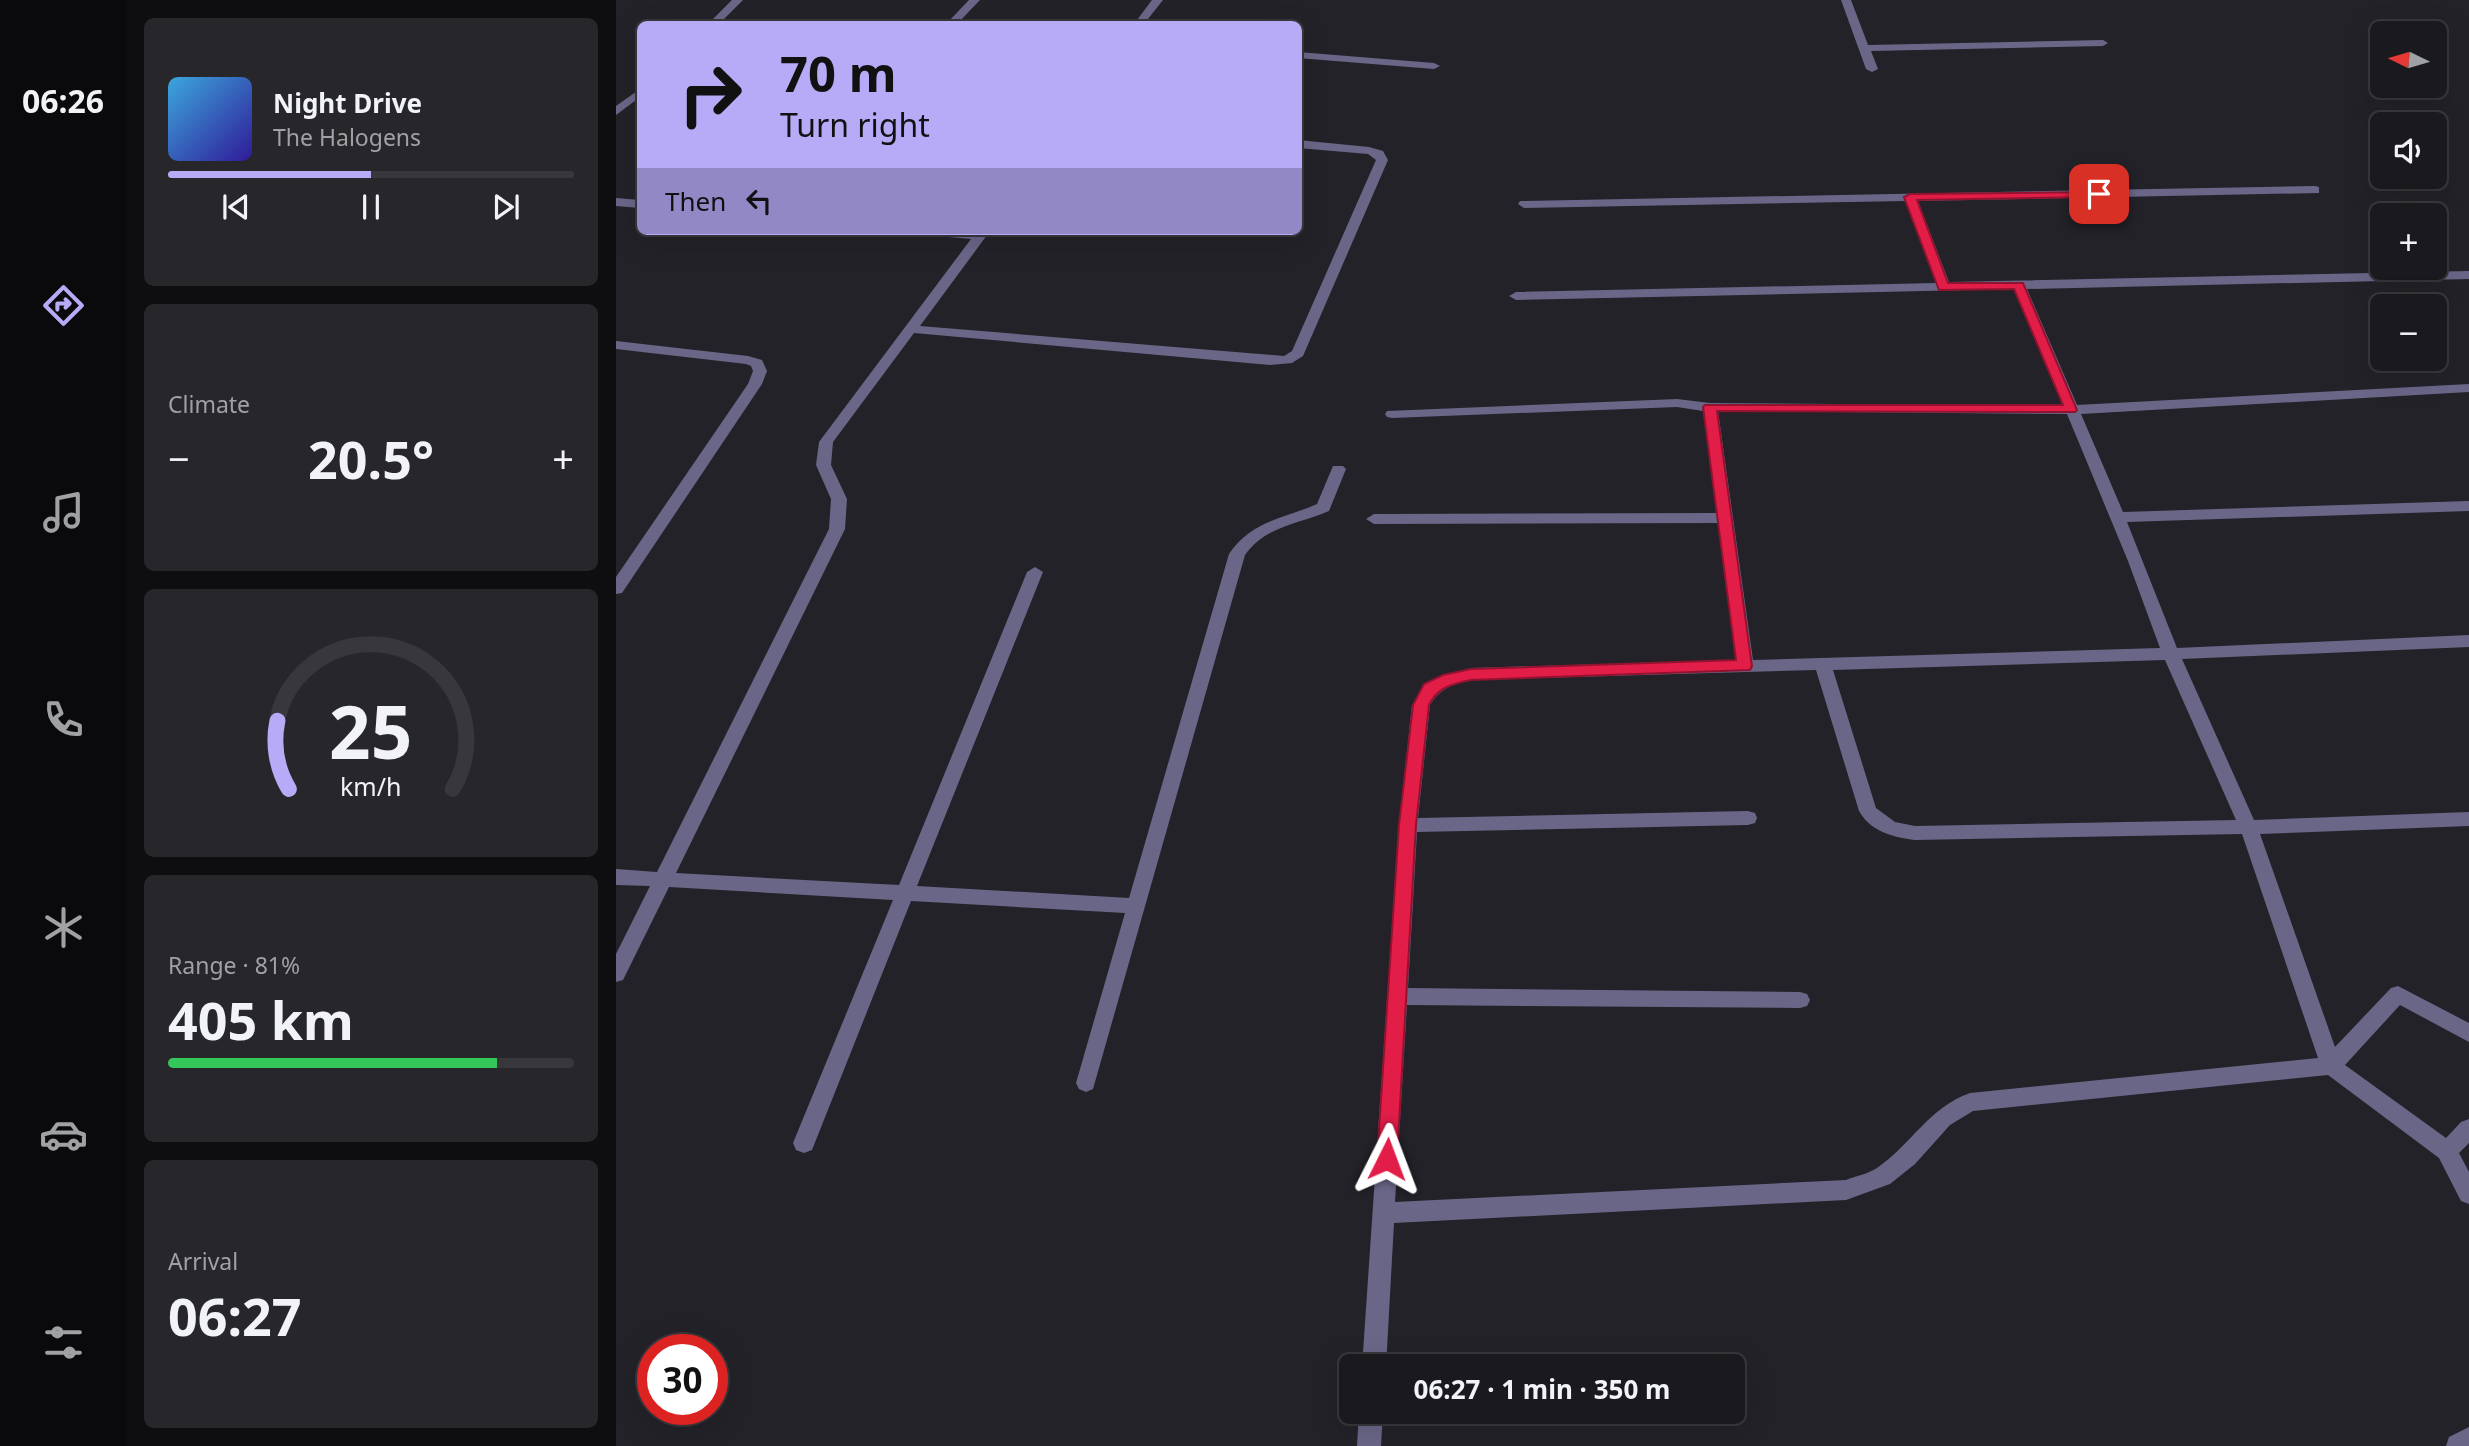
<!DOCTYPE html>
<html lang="en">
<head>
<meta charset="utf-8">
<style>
  :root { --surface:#1a1a1e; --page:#27272b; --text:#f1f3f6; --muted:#9fa1a4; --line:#38383c; --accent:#b7abf8 }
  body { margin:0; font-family:"Noto Sans",sans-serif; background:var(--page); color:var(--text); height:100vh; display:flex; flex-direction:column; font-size:26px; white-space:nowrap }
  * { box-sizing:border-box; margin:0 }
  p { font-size:23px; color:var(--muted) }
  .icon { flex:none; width:38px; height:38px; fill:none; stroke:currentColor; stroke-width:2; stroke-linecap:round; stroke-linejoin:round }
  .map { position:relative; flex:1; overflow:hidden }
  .panel { display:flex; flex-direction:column; gap:18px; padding:18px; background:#0e0e10; width:490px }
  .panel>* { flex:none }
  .hud { position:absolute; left:21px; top:21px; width:665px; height:214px; border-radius:10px; box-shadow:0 7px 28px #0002,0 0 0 2px var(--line); background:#b7abf8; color:#111; overflow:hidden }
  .needle { width:46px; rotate:275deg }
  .fabs { position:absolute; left:1754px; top:21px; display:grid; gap:14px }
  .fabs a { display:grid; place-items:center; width:77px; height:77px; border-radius:10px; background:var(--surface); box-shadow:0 7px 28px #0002,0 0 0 2px var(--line); font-size:35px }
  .speed { position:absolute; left:21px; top:1334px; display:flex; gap:14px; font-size:35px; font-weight:700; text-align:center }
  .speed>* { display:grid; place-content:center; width:91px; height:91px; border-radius:50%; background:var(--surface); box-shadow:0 7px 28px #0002,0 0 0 2px var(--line); line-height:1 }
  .speed .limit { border:10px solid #d22; background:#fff; color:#111 }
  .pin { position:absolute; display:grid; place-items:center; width:60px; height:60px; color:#fff; margin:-30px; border-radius:14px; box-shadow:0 4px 10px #0006 }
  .me { position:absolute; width:77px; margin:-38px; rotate:3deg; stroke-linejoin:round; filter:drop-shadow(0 0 5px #0008) }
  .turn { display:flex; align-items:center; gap:24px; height:147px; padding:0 28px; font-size:32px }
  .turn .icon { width:91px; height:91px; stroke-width:2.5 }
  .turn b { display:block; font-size:49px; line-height:60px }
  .then { display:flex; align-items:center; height:66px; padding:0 28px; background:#0003; gap:14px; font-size:26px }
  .big { font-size:52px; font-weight:700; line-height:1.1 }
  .panel .card { flex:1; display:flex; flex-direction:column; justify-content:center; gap:10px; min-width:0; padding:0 24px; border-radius:10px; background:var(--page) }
  .panel .dial { align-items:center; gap:0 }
  .dial svg { height:182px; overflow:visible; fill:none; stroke:var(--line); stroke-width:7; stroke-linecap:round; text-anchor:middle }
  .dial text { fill:var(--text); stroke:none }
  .song { display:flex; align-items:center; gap:21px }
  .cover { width:84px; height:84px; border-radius:10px; background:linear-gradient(135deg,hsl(200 70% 55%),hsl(250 70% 35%)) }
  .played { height:7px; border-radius:4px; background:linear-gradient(90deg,var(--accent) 50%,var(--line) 50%) }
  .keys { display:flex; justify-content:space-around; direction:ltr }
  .heat { display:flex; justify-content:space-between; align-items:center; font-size:38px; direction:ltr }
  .charge { height:10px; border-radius:5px; background:linear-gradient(90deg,#34c759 81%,var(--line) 0) }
  .trip { position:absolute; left:723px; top:1354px; width:406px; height:70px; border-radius:10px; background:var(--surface); box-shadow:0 7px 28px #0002,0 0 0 2px var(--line); font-weight:700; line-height:70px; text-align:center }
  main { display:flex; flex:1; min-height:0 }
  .menu { display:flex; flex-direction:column; width:126px; justify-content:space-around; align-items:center; background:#0a0a0c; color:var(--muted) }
  .menu .icon { width:49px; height:49px }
  .menu .current { color:var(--accent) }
  .menu b { font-size:32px; color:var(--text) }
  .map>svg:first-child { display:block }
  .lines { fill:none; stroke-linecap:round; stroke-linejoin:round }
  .street { fill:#6a6688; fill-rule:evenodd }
  .route { fill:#e11d48; stroke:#92132f; stroke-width:2 }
</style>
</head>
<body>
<main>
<nav class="menu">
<b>06:26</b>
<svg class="icon current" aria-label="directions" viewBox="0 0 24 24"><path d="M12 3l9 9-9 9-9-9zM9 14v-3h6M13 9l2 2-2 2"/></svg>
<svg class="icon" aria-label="music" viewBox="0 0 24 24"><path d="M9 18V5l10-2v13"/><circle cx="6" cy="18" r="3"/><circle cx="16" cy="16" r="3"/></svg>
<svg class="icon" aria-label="phone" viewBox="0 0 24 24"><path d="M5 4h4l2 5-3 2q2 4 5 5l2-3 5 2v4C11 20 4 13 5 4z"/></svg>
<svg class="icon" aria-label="climate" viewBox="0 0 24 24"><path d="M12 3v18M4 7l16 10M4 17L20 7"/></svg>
<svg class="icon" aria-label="car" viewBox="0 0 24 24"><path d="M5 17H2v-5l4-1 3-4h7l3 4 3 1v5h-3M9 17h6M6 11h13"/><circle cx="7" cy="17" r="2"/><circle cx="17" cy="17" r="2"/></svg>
<svg class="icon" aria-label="filters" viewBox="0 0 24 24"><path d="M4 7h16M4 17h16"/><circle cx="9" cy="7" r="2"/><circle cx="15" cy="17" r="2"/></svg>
</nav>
<section class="panel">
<div class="card">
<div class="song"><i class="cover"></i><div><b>Night Drive</b><p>The Halogens</p></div></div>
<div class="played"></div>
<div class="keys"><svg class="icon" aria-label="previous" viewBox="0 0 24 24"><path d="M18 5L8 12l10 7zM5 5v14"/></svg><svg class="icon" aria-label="pause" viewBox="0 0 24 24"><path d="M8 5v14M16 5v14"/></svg><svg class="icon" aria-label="next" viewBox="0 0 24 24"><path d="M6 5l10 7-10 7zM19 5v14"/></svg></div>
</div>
<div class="card"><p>Climate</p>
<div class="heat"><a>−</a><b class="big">20.5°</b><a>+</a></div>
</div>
<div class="card dial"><svg viewBox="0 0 100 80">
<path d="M14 69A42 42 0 1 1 86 69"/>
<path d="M14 69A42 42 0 0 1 9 39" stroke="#b7abf8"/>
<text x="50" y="56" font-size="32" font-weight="700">25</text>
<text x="50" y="72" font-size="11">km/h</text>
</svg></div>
<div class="card"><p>Range · 81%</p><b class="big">405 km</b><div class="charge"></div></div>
<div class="card"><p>Arrival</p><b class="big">06:27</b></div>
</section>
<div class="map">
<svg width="1853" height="1446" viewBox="0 0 1853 1446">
  <rect width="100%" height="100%" fill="#232228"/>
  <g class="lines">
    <g class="street">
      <path d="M116,0H127L103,24H92Z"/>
      <path d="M353,0H364L341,24H330Z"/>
      <path d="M536,0H547L528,24H518Z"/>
      <path d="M1225,0H1235L1252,45L1487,40L1492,43L1487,46L1255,51L1262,69L1256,72L1250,69Z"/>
      <path d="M682,52L818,63L824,66L818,69L682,58Z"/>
      <path d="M24,89V97L0,115V106Z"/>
      <path d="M682,140L753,147L767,151L772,160L687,356L676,363L654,365L298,333L217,442L215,465L231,499L229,529L60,873L283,885L411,572L419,567L427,572L301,886L513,898L613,554C635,521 667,519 701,504L717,466H727L730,469L713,511C683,524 649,526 629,555L477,1089L470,1092L463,1089L460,1083L509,913L295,901L196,1150L188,1153L180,1150L177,1143L277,900L53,887L7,980L0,982V954L34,886L0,885V869L41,872L213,529L215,499L200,465L203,442L355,239L310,235L304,231H374L304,326L668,356L676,351L760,160L752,154L682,148Z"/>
      <path d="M1699,186L1703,187V193L1302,201L1333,282L1853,271V279L1411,289L1461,405L1853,384V392L1465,414L1507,512L1853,501V511L1511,522L1561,648L1853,635V647L1566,659L1638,820L1853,812V826L1644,834L1719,1047L1775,988L1782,986L1853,1023V1042L1784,1005L1729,1065L1830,1138L1845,1122L1853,1119V1143L1843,1153L1853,1172V1204L1845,1201L1823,1158L1712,1075L1357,1111L1334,1125L1299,1164L1274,1184L1230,1200L778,1223L770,1367H746L783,825L796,705L809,686L819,678L855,668L1120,660L1102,523L758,524L750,519L758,514L1101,513L1087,411L1061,407L776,418L771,417L769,414L771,411L1061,399L1094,403L1447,406L1398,289L900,300L893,296L900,292L1320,283L1289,201L908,208L902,204L904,201ZM1102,411L1451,414L1512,561L1544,648L1137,660ZM1549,660L1620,820L1299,826L1279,822L1260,808L1217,670ZM1200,670L1243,811C1255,832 1277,837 1299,840L1626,834L1702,1058L1354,1093C1312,1108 1296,1144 1261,1168C1252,1174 1240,1176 1230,1180L779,1202L791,1005L1184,1008L1191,1006L1194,1000L1191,994L1184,992L792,988L801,832L1132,825L1139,823L1141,818L1139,813L1132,811L802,818L814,705C824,689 836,684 855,680Z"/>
      <path d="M0,198L24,200V208L0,206Z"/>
      <path d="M0,341L132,356L146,360L151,371L146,384L6,593L0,594V577L132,384L137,371L135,366L130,364L0,349Z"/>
      <path d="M743,1412H767L765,1446H741Z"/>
      <path d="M1853,1427V1446H1830L1833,1437Z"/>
    </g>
  </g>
  <path class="route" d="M1487,192V196L1483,197L1301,200L1332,283H1407L1461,410L1459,412L1101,411L1136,666L1134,670L855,680C836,684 822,687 813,705L800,825L781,1159L778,1165L771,1168L764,1165L761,1159L783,825L797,705L808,684L827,675L855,669L1120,660L1087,407L1089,405H1447L1398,289L1323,290L1288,197L1294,194Z"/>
</svg>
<div class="fabs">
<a><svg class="needle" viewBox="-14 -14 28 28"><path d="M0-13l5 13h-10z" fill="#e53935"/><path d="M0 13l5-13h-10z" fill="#9fa1a4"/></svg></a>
<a><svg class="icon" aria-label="sound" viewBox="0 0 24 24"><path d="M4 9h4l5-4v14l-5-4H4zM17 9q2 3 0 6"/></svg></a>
<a>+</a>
<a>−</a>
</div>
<div class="speed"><div class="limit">30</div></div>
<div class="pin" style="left:1483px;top:194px;background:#d93025"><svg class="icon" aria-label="arrive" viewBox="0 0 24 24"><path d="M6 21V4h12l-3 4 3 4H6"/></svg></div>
<svg class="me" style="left:771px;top:1159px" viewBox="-20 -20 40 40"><path d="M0-17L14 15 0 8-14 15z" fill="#e11d48" stroke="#fff" stroke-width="4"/></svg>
<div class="trip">06:27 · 1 min · 350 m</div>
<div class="hud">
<div class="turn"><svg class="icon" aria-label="right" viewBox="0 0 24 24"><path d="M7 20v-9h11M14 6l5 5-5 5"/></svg><div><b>70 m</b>Turn right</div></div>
<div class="then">Then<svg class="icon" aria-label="left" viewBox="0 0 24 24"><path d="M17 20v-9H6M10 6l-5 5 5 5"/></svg></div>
</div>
</div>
</main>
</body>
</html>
